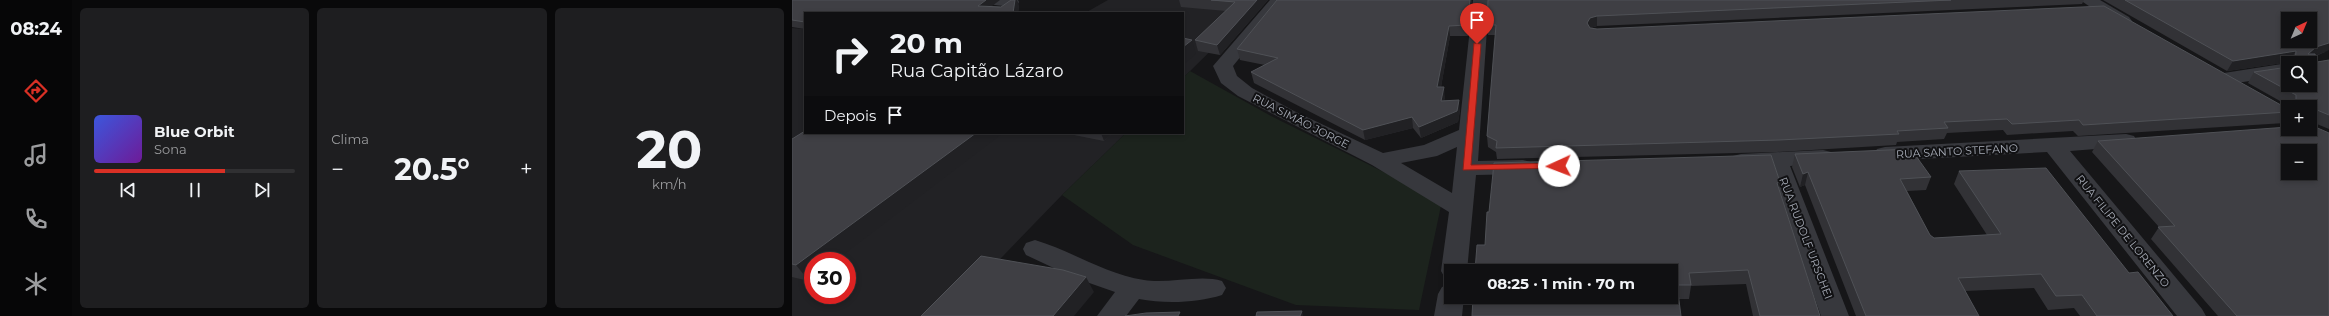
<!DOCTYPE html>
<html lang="pt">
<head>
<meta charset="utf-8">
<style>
  :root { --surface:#101012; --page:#1e1e20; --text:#f1f3f6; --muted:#9c9d9f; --line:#303032; --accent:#d93025 }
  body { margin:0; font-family:Montserrat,sans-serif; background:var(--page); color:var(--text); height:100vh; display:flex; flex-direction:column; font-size:15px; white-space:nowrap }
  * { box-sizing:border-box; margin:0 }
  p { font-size:13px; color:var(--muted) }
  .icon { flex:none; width:22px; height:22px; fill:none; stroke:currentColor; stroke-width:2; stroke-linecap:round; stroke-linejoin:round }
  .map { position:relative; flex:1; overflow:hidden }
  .side { display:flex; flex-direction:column; gap:8px; padding:8px; background:#09090a; width:720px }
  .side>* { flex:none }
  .top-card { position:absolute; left:12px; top:12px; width:380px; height:122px; border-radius:0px; box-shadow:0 2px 6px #0003,0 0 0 1px var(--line); background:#101012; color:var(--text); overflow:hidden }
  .needle { width:26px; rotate:44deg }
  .fabs { position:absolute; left:1489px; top:12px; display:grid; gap:8px }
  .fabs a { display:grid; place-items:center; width:36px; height:36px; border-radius:0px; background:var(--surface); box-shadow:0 2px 6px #0003,0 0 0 1px var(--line); font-size:20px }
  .speed { position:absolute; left:12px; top:252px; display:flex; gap:8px; font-size:20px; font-weight:700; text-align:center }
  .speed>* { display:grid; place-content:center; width:52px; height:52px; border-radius:50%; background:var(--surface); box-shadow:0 2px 6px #0003,0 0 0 1px var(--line); line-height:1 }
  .speed .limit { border:6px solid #d22; background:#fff; color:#111 }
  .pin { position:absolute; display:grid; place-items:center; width:34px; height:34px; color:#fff; margin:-41px -17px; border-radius:50% 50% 50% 0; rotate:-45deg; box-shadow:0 0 4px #0007 }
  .pin .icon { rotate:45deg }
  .me { position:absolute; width:44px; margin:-22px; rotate:268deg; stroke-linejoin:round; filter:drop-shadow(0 0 3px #0008) }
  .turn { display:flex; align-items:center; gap:14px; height:84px; padding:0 20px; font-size:18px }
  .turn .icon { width:52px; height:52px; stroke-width:2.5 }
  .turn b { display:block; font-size:28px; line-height:34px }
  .then { display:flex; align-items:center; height:38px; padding:0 20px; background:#0003; gap:8px; font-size:15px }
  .big { font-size:30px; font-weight:700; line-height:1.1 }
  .side .widget { flex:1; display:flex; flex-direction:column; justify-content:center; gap:6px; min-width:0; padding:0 14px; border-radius:6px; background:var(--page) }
  .side .dial { align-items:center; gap:0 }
  .dial b { font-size:52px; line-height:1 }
  .song { display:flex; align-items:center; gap:12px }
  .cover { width:48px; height:48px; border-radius:6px; background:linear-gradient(135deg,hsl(230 70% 55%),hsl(280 70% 35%)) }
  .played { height:4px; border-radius:2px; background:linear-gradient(90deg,var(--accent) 65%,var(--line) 65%) }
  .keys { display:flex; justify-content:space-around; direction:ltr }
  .heat { display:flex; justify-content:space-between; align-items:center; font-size:22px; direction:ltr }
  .side .tiles { flex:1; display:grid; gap:8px; grid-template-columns:repeat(3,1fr) }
  .trip { position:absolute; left:652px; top:264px; width:234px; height:40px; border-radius:0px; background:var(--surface); box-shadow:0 2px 6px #0003,0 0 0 1px var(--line); font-weight:700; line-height:40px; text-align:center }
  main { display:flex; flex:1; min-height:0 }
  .menu { display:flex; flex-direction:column; width:72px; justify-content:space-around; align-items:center; background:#060607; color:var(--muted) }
  .menu .icon { width:28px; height:28px }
  .menu .on { color:var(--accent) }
  .menu b { font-size:18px; color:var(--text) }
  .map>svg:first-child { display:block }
  .built { fill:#222225; fill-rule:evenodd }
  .green { fill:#1c231d }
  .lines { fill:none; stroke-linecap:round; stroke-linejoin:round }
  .minor { fill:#37383d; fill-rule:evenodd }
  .wall { fill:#323236 }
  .shaded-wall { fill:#212124 }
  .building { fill:#3f3f44; stroke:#4f5156; fill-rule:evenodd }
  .route { fill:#d93025; stroke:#8d1f18 }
  .labels { text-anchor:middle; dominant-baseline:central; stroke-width:4; stroke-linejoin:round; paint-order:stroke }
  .street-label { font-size:11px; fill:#a8adb8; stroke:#111113 }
</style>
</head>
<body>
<main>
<nav class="menu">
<b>08:24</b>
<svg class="icon on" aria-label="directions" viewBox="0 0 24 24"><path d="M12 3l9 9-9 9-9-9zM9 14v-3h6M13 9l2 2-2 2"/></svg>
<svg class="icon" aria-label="music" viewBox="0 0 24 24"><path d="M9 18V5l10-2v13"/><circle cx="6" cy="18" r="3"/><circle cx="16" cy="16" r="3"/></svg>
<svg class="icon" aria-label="phone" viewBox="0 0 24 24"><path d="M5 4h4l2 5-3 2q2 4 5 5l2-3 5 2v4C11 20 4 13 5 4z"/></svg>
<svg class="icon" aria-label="climate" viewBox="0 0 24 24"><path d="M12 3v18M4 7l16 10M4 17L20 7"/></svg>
</nav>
<section class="side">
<div class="tiles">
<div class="widget">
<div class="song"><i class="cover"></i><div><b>Blue Orbit</b><p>Sona</p></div></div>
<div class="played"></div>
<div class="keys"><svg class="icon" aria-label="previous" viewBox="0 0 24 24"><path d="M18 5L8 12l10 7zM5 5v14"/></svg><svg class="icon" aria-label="pause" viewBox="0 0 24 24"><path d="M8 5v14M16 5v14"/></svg><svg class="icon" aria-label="next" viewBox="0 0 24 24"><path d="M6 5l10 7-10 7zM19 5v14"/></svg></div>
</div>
<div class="widget"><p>Clima</p>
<div class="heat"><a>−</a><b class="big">20.5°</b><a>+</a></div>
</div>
<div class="widget dial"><b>20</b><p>km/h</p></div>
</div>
</section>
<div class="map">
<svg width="1537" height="316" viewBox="0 0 1537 316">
  <rect width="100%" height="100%" fill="#161618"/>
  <g class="built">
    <path d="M316,0H470L391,78V13H293Z"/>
    <path d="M0,28L13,29V133H334L270,195L153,316H0ZM21,261H55V295H21Z"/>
  </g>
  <path class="green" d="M398,71L479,116L650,201L627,310L504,305L341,245L270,195L334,133H391V78Z"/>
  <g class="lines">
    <g class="minor">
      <path d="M193,0H226L227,2L225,6L219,7L195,4Z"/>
      <path d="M478,0H495L441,66L445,76L460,88L502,111L591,153L632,145L667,130L681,0H697L686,161L731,160L739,162L742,167L739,172L731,174L684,175L675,271H659V279L653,278L649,271L657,212L580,165L446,96L429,83L421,66ZM665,147L660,193L609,163L645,156Z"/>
      <path d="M1288,0H1308L1337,17L1340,21L1337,25H1325Z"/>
      <path d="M1496,63V75L1432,85L1425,83L1422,79L1425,75L1432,73Z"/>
      <path d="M1334,134L1342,136L1345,141L1342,146L1278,151L1410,309L1414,316H1385L1255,152L1093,161L1085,159L1082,154L1085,149L1093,147Z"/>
      <path d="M1031,150L1039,152L1042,157L1039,162L998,166L1057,316H1029L976,167L949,168L941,166L938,161L941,156L949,154Z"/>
      <path d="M243,240C280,251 313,274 352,280C376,284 409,274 430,281L434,288L430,295C405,303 373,304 347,299L334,316H305L323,292L283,278L234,255L231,249L234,243Z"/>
      <path d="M659,284V297H672L670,316H642L646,294L650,287Z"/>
    </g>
  </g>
  <g class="wall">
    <path d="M0,0L209,7L227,5L226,13H13V29L0,27Z"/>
    <path d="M387,0H476L428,55L406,51L403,40L434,11L389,7Z"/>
    <path d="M485,0H680L676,36H658L649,87L653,98L652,100L668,110L666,122L629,138L621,128L573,140L462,83L459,72L473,65L448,60L445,49Z"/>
    <path d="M696,0H1292L1290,4L805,26L799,28L805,29L1496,109V118L1493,123L1286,136L1281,131L1215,135L1211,130L1155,133L1152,139L1105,142L1104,145L985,152L705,159L704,152L696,147L695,136L704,35H696L695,25Z"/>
    <path d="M1311,0H1537L1533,52L1524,56L1525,62L1537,60V129L1520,122L1518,125V107H1497V106L1456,83L1462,72L1518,63H1497V62L1435,71Z"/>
    <path d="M272,133H321L312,141Z"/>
    <path d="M0,139L17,281L0,277Z"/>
    <path d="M1306,141L1537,316H1426L1359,239L1367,227L1300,152Z"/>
    <path d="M1003,154L1139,177L1134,190L1115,191L1138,235L1142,238L1195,235L1162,184L1167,171L1337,273L1381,316H1288L1282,308L1256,310L1242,288L1173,291L1187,316H1064L1013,185L1008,187L1000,167Z"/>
    <path d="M988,182L987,188L1028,316H961L954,284L899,286L897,299H887L693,245Z"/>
  </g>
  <g class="shaded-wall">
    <path d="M194,0H208L191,13L186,6Z"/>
    <path d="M223,0H225L227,5L226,13H221Z"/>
    <path d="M465,0H476L428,55L425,45Z"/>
    <path d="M678,0H680L676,36L675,25Z"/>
    <path d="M805,16V26L798,28L795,23L798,18Z"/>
    <path d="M657,26L658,36L647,98L645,87Z"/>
    <path d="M400,40L404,54L391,65V47Z"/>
    <path d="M1537,43V50L1533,52L1517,58L1516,54L1524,47Z"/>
    <path d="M1504,51L1497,62L1435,71L1441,61Z"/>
    <path d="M652,87L653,98L650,111L649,101Z"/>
    <path d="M667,100L668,110L666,122L629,138L627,127Z"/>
    <path d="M620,117L621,128L573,140L571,130Z"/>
    <path d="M184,133H211L43,261H21V278L17,281L4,265Z"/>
    <path d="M309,133H321L312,141Z"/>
    <path d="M1016,172L1013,185L1008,187L1011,174Z"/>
    <path d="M988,182L985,195V183Z"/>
    <path d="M294,277L302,292L282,316H261Z"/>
    <path d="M510,311L511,316H508Z"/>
  </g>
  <g class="building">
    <path d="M0,0H194L186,6L209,7L219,0H223L221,13H13V22L0,20Z"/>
    <path d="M419,0H465L425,45L403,40L443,2Z"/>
    <path d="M485,0H678L675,25L657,26L645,87H652L649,101L667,100L665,111L627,127L620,117L571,130L459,72L486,58L445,49Z"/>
    <path d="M696,0H1159L805,16L798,18L795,23L798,28L805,29L1312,6L1496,109V112L1291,125L1287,120L1220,124L1215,119L1152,122L1156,128L1105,131L1107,134L987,140L704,148L705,141L695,136L704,25H695Z"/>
    <path d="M1333,0H1537V43L1524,47L1516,54H1523L1525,62L1537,60V115L1525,110L1524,117H1518V107H1504V95L1462,72L1496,67V85H1518V63H1503L1504,51L1441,61ZM1496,19H1518V41H1496Z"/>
    <path d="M391,38L400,40L391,47Z"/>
    <path d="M1518,126H1521L1537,133V316H1445L1366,227L1383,226L1306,141L1496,127V129H1518ZM1496,151H1518V173H1496Z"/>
    <path d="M13,131V133H184L4,265L0,264V139Z"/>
    <path d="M1119,149L1139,177L1108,179L1138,235L1142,238L1209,234L1167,171L1254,168L1337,273L1346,272L1381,316H1305L1290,295L1264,296L1249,274L1166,278L1187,316H1074L1016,172L1011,174L1003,154Z"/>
    <path d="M979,155L988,182L985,183L1028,316H968L956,270L897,273L899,285H885L889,316H680L681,297H879V271H683L685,245H693L695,212H697L702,163Z"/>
    <path d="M189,256L271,270L294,277L261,316H129Z"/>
    <path d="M510,311L508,316H464L465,312Z"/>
    <path d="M388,312L386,316H333L354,313Z"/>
  </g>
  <path class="route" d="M682,43L689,44L679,165L767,163L771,164V168L671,170Z"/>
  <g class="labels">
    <g class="street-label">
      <text transform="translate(509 121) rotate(27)">RUA SIMÃO JORGE</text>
      <text transform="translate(1165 151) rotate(-3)">RUA SANTO STEFANO</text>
      <text transform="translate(1331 231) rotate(51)">RUA FILIPE DE LORENZO</text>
      <text transform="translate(1014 238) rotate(69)">RUA RUDOLF URSCHEI</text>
    </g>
  </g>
</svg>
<div class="fabs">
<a><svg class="needle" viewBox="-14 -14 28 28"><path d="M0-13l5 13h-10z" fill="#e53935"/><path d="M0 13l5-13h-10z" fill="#9c9d9f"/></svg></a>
<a><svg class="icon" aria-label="search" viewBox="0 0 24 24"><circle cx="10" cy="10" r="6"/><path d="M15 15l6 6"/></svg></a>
<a>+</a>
<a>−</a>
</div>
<div class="speed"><div class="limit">30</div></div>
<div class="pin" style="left:685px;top:44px;background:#d93025"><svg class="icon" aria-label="arrive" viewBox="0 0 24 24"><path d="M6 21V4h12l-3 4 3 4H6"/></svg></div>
<svg class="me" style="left:767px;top:166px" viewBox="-20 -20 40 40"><circle r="19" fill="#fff"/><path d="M0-13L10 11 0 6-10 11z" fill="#d93025"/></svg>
<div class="trip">08:25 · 1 min · 70 m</div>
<div class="top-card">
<div class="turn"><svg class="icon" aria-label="right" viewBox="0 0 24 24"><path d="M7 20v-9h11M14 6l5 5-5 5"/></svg><div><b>20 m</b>Rua Capitão Lázaro</div></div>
<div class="then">Depois<svg class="icon" aria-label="arrive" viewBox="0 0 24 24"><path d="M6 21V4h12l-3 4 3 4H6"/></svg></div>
</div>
</div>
</main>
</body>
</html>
